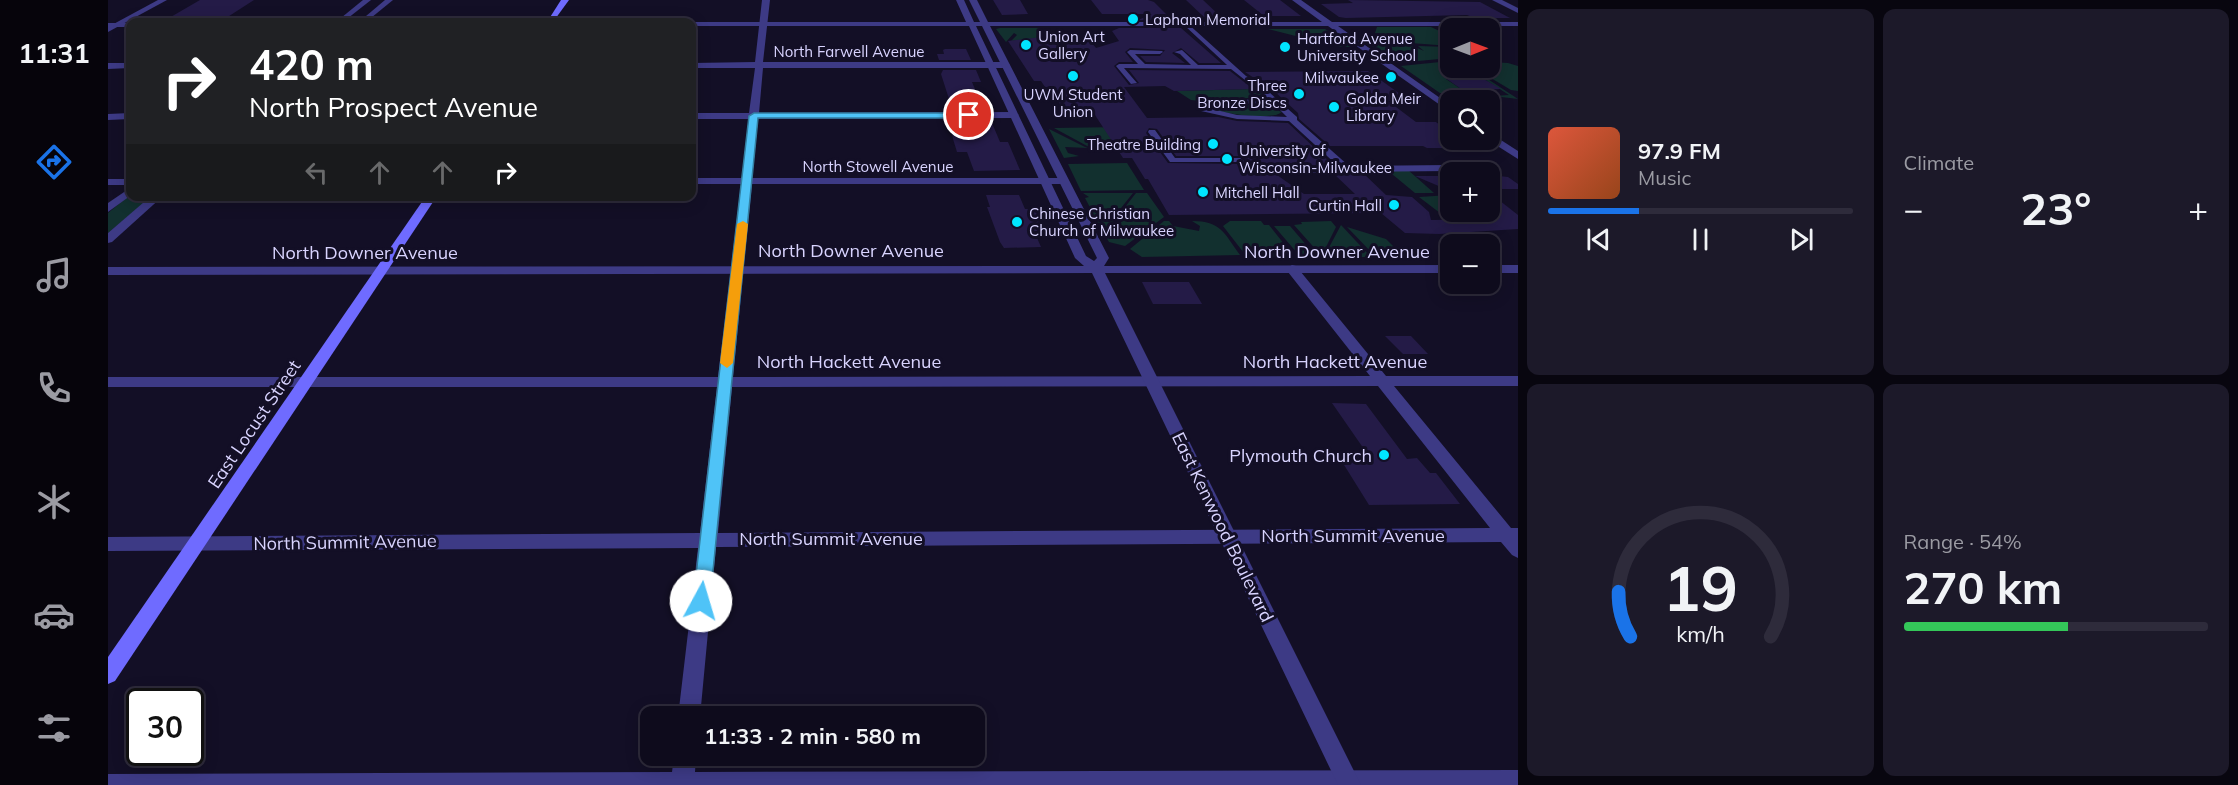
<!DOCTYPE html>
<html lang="en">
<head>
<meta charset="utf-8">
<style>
  :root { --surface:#0e0b1c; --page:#1c1929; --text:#f1f3f6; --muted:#9b9ba3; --line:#2e2b3b; --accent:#1a73e8 }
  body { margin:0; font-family:Mulish,sans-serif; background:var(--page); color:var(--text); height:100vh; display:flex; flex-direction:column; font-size:22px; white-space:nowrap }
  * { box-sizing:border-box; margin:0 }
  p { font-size:20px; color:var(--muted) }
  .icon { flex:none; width:33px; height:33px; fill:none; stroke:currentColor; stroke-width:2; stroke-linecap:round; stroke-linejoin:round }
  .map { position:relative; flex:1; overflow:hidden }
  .side { display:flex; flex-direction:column; gap:9px; padding:9px; background:#08060f; width:720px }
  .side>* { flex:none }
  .hud { position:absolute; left:18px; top:18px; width:570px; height:183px; border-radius:12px; box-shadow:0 3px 15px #0003,0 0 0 2px var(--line); background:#202124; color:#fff; overflow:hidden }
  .needle { width:39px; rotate:89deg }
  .fabs { position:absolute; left:1332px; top:18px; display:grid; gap:12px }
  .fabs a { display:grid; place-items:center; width:60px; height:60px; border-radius:12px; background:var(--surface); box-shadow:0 3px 15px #0003,0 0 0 2px var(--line); font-size:30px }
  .speed { position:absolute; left:18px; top:688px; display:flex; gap:12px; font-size:30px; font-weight:700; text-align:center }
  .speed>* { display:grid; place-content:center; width:78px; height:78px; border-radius:50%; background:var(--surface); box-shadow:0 3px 15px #0003,0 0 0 2px var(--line); line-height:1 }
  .speed .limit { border:3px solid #111; border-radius:9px; background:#fff; color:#111 }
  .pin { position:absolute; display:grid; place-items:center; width:51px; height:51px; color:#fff; margin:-26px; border:3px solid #fff; border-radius:50%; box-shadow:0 2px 6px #0007 }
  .me { position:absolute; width:66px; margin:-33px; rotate:6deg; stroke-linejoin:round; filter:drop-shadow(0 0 4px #0008) }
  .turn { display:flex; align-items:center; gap:21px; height:126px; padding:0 24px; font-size:27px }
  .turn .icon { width:78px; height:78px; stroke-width:2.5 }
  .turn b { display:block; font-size:42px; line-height:51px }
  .lanes { display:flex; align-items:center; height:57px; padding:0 24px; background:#0003; justify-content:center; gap:30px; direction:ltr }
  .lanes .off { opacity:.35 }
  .big { font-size:45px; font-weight:700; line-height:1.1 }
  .side .card { flex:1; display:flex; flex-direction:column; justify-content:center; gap:9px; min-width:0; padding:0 21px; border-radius:12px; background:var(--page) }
  .side .dial { align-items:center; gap:0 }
  .dial svg { height:156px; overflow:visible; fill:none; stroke:var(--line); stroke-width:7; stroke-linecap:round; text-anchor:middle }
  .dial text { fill:var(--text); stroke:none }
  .song { display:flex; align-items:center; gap:18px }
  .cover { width:72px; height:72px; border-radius:9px; background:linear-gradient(135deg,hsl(10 70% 55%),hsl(20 70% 35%)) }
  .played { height:6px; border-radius:3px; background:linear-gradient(90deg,var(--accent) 30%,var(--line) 30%) }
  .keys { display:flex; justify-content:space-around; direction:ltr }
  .heat { display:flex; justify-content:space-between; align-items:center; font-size:33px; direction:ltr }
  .charge { height:9px; border-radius:4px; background:linear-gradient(90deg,#34c759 54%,var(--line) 0) }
  .side .tiles { flex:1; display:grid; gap:9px; grid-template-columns:repeat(2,1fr) }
  .trip { position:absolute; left:532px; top:706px; width:345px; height:60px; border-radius:12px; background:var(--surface); box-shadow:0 3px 15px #0003,0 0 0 2px var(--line); font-weight:700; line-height:60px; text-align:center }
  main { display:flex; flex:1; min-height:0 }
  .menu { display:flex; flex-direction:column; width:108px; justify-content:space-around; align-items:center; background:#06040b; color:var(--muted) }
  .menu .icon { width:42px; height:42px }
  .menu .active { color:var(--accent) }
  .menu b { font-size:27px; color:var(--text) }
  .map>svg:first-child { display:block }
  .green { fill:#12302f }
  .building { fill:#241b47 }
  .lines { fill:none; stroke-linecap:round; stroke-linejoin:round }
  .pedestrian { fill:#3d3a85; fill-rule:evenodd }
  .minor { fill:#3d3a85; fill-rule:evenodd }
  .tertiary { fill:#3d3a85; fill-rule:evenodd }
  .secondary { fill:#6f6bff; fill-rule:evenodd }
  .route { fill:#4fc3f7; stroke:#337fa1; stroke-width:1.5 }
  .slow { fill:#f59e0b }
  .poi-dot { fill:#00e5ff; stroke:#130f26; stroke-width:2 }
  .labels { text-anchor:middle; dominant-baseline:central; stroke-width:6; stroke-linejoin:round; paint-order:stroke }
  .far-poi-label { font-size:15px; fill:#d9d4ff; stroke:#130f26; text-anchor:start }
  .far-street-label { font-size:15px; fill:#d9d4ff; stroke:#130f26 }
  .street-label { font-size:18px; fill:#d9d4ff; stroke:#130f26 }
  .poi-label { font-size:18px; fill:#d9d4ff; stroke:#130f26; text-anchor:end }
</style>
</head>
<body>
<main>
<nav class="menu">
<b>11:31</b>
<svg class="icon active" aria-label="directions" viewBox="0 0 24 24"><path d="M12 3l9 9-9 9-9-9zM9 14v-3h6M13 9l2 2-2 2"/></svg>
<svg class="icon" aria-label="music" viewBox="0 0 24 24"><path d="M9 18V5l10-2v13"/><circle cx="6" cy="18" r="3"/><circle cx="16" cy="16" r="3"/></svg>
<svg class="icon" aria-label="phone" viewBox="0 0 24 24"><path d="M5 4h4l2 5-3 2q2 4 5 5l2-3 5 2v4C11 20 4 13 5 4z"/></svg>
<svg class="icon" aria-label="climate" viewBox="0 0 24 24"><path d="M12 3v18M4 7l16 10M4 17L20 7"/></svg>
<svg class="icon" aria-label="car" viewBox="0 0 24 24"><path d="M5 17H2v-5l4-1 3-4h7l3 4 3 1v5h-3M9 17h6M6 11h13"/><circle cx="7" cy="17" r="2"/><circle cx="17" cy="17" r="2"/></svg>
<svg class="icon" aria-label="filters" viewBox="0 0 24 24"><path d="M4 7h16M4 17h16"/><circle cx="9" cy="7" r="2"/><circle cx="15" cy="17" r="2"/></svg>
</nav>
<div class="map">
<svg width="1410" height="785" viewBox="0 0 1410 785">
  <rect width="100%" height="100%" fill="#130f26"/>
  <g class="green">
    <path d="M1269,27H1323L1342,36V46L1303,43L1267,33Z"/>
    <path d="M892,28H931L937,37L903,41L909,35L906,33L898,42L888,29Z"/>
    <path d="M1160,29H1217L1244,47H1231Z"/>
    <path d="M1251,38C1274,36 1296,42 1316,51L1310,46L1342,47V58L1289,63Z"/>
    <path d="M1342,61V68H1363L1410,99L1385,96L1401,95L1370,75H1360L1362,77L1338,79L1356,91L1376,90L1383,94H1363L1377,96H1344L1347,99H1341L1334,94H1352L1332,93L1293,66Z"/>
    <path d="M1382,62L1400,63L1410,66V91L1403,90L1366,68H1382Z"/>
    <path d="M1145,89L1153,92L1156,97L1092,101L1083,100L1069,91Z"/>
    <path d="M1103,105H1155L1174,112C1163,121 1113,114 1100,107Z"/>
    <path d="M1014,127L1009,149L981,147L946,128Z"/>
    <path d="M941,129L977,147L980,148L957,147L960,153L971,156L956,158Z"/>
    <path d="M1019,163L1036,190L973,191L960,164Z"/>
    <path d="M1284,169L1300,170L1326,193H1307L1284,174Z"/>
    <path d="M975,193H1025L1009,213L1005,227L995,232L977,198L981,197Z"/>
    <path d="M1028,193H1039L1056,217L1017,246L1001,242L997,235L1008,228L1010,216Z"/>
    <path d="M22,195L43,197L0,233V213Z"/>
    <path d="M1342,195V212H1372L1332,213L1311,197Z"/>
    <path d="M1056,221H1061L1065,226L1091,231L1092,226L1084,221C1113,221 1116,233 1132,255L1034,257L1022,249Z"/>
    <path d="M1122,221H1153L1156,225H1161L1184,254L1180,257H1139L1115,226Z"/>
    <path d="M1223,221L1228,227L1215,253H1211L1186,225L1194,224L1193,222Z"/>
    <path d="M1233,225L1261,255V257H1219L1217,255Z"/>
    <path d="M1166,226H1182L1206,254H1190Z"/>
    <path d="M1239,227L1278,239L1296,257H1268Z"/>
  </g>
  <g class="building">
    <path d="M92,0H146L118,18H61Z"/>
    <path d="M885,0H912L920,14L894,15Z"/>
    <path d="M983,0H1040L1046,2L1064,20H1030L1044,14H994Z"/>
    <path d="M1078,0H1095L1113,17H1096Z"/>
    <path d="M1136,0H1172L1193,16H1156Z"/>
    <path d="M1240,0L1372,2L1402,18H1367L1359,15L1238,18L1231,17L1213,4L1245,3Z"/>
    <path d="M1011,28H1073L1113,63H1091L1073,48L1064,53L1077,63L1038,62L1032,56H1052L1057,50L1022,48L1017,52L1025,62H1011L1006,66L1021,85L1031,83L1021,70L1122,71L1145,89L1066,91L1057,86L1016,87L1039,118L1110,117L1129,121L1180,123L1225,165H1145L1132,156H1068L1049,129L1041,128L1038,133L1060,163L1129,164L1142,175H1169L1196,194H1247L1226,174H1256L1278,195L1304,197L1321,212L1323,220L1388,219L1382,214V193L1410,215V229L1331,234L1297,233L1273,213H1268L1061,215L1040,179H1037L1024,158H1015L987,115H958L942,87H937L933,81H926L900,41L934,37L969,38L983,42L988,48L1011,41L1004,31Z"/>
    <path d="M837,49H858L863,60H831L829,54H836L835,50Z"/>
    <path d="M835,70H868L873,82H864L871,99H841L833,74Z"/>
    <path d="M1260,71L1295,96H1285L1290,101H1280L1308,122H1328L1342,133V148H1319L1315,146H1222L1191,119L1190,113L1167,92L1137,72Z"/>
    <path d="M1336,77L1374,78L1393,89L1356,91Z"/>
    <path d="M857,123H884L892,142H900L912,170L866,171L859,152H849L845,139L843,126H858Z"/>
    <path d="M1382,175L1400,177L1410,184V189H1382Z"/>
    <path d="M1307,176H1342V195L1333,187Z"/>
    <path d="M878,195H911L917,209H924L934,219L932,231H926L933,247L896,248L892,242L879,207H882Z"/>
    <path d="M1034,282H1081L1094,304H1045Z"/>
    <path d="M1277,336H1303L1320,354H1295Z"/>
    <path d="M1224,403L1258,404L1299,459L1309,458L1322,473H1328L1352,504L1261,505L1228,452H1258Z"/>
  </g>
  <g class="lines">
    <path class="pedestrian" d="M1078,22L1138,76L1153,85L1189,117V120L1241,166L1341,165L1345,168L1341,171L1142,173L1130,162H1062L1040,132L1041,130H1047L1067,158H1132L1144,167H1231L1181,121L1129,119L1093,111V107H1096L1129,115L1179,117L1165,103L1095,105V101H1098L1161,99L1123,69L1016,68L1029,83L1023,84L1008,66L1011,64H1030L1019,52L1022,50L1054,51L1055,52L1052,54H1027L1037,64L1083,65L1072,54L1066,52L1074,50L1090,65H1119L1076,25Z"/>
    <g class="minor">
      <path d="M50,0H59L0,32V27Z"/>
      <path d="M255,0H263L235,22H228Z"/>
      <path d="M277,0H285L258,22H251Z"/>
      <path d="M654,0H662L655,62H898L902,65L898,68H655L651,113L906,112L911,115L906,118L650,119L644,178H956L961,181L956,184H644L625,377L1262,376L1180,272L1178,269L1184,265L1188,266L1278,376H1410V386H1286L1403,528H1410V558L1404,555L1393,542L608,547L592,717H570L590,548L0,551V537L592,533L609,387H0V377H610L633,184H584V178H634L641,119H584V113H641L647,68H584V63L647,62ZM1270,386L1382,528L610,533L624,387Z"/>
      <path d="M1384,0H1394L1410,8V13Z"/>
      <path d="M0,63H22V68L0,69Z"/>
      <path d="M22,113V119L0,120V114Z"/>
      <rect x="0" y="179" width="22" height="6"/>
      <path d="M22,188V196L0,212V203Z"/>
      <path d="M43,196H55L4,242L0,243V233Z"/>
      <path d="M566,756H588L587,772L1410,770V785H0V774L564,772Z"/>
    </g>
    <g class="tertiary">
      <path d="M848,0H856L866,22H872L861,0H869L880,22H1214L1184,0H1193L1224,22H1410V26H1230L1342,105V112L1220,26H882L1001,258L996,266L1342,265V273H997L1253,785H1230L984,273L0,275V267L976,266L967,258L861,26H584L581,22H858ZM868,26H874L989,258L986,261L978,256Z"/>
      <rect x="0" y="23" width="22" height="4"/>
      <path d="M1382,133L1410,151V159L1380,140Z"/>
      <rect x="1382" y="265" width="28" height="8"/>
    </g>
    <g class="secondary">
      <path d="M453,0H461L445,22H439Z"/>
      <path d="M318,196H329L7,681L0,684V657Z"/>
    </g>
  </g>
  <path class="route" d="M646,113H861L865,115L861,118H650L602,601L599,606L593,608L587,606L585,601L641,116Z"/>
  <path class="slow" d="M635,221L640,224L625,363L619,368L612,363L629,224Z"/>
  <g class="poi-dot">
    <circle cx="1025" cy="19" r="6"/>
    <circle cx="918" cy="45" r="6"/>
    <circle cx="1177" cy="47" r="6"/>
    <circle cx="965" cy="76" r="6"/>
    <circle cx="1283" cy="77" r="6"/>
    <circle cx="1191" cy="94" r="6"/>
    <circle cx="1226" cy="107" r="6"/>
    <circle cx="1105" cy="144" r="6"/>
    <circle cx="1119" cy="159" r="6"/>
    <circle cx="1095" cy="192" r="6"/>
    <circle cx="1286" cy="205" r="6"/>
    <circle cx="909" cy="222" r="6"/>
    <circle cx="1276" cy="455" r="6"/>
  </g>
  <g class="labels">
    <g class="far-poi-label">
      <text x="1037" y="19">Lapham Memorial</text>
      <text x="930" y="36">Union Art<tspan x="930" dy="17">Gallery</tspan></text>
      <text x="1189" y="38">Hartford Avenue<tspan x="1189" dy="17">University School</tspan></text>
      <text x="1271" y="77" text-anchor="end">Milwaukee</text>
      <text x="1179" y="85" text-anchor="end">Three<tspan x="1179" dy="17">Bronze Discs</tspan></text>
      <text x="965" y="94" text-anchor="middle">UWM Student<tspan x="965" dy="17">Union</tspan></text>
      <text x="1238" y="98">Golda Meir<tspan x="1238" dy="17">Library</tspan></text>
      <text x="1093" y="144" text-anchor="end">Theatre Building</text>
      <text x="1131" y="150">University of<tspan x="1131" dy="17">Wisconsin-Milwaukee</tspan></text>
      <text x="1107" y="192">Mitchell Hall</text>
      <text x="1274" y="205" text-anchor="end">Curtin Hall</text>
      <text x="921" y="213">Chinese Christian<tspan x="921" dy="17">Church of Milwaukee</tspan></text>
    </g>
    <g class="far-street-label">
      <text x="741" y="51">North Farwell Avenue</text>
      <text x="770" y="166">North Stowell Avenue</text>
    </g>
    <g class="street-label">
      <text x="743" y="250">North Downer Avenue</text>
      <text x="1229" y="251">North Downer Avenue</text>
      <text x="257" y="252">North Downer Avenue</text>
      <text x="741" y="361">North Hackett Avenue</text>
      <text x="1227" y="361">North Hackett Avenue</text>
      <text transform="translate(146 424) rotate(-56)">East Locust Street</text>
      <text transform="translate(1115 527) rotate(64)">East Kenwood Boulevard</text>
      <text x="1245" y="535">North Summit Avenue</text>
      <text x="723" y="538">North Summit Avenue</text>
      <text transform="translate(237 542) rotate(-1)">North Summit Avenue</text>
    </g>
    <g class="poi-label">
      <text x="1264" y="455">Plymouth Church</text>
    </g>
  </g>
</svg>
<div class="fabs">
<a><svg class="needle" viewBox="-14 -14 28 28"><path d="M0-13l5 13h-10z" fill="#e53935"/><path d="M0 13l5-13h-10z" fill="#9b9ba3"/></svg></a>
<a><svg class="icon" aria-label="search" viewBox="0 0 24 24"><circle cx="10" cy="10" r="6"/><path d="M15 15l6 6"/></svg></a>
<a>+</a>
<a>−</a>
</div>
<div class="speed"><div class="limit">30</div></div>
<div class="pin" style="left:861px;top:115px;background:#d93025"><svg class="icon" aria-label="arrive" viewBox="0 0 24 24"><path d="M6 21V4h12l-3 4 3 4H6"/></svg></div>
<svg class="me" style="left:593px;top:601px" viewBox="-20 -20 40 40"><circle r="19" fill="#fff"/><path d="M0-13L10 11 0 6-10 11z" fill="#4fc3f7"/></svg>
<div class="trip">11:33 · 2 min · 580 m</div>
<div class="hud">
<div class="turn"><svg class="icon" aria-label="right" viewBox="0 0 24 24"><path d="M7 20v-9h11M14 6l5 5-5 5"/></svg><div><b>420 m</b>North Prospect Avenue</div></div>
<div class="lanes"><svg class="icon off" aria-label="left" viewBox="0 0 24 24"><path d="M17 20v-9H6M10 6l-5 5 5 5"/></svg><svg class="icon off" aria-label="ahead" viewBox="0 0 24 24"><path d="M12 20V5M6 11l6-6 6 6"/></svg><svg class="icon off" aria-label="ahead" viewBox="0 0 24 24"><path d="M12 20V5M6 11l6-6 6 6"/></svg><svg class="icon" aria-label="right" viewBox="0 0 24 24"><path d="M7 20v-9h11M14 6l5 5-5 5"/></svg></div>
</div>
</div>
<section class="side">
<div class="tiles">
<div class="card">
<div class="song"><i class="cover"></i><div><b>97.9 FM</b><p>Music</p></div></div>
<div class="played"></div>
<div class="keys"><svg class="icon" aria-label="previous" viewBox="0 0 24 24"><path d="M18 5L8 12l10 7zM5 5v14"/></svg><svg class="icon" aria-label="pause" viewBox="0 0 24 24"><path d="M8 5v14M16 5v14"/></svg><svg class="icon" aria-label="next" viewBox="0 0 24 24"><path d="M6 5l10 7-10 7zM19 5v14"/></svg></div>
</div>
<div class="card"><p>Climate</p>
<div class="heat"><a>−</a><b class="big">23°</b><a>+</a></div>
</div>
<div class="card dial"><svg viewBox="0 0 100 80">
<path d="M14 69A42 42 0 1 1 86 69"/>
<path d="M14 69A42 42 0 0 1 8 46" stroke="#1a73e8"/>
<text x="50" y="56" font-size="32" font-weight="700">19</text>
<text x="50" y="72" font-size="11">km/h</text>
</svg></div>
<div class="card"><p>Range · 54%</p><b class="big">270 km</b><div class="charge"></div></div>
</div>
</section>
</main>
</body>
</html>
